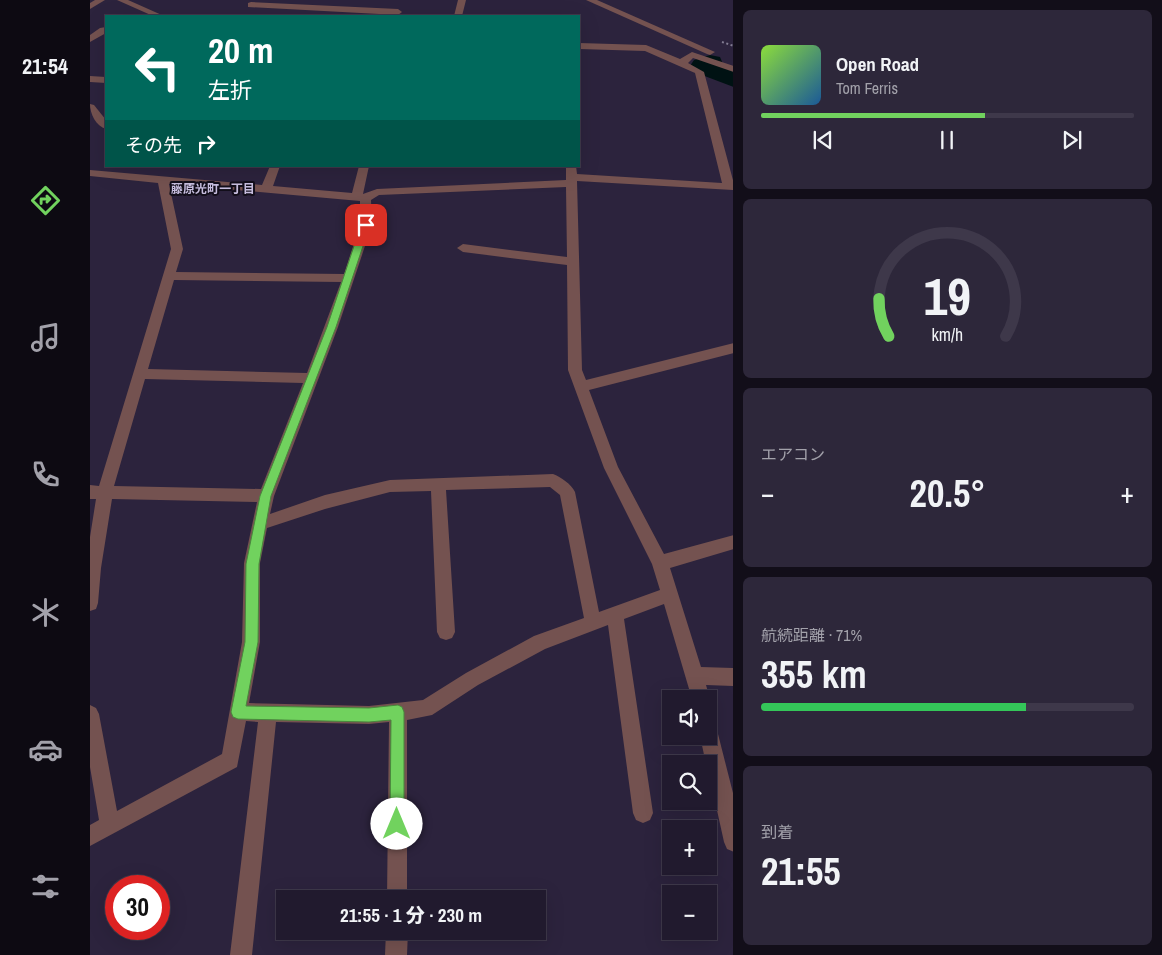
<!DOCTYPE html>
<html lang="ja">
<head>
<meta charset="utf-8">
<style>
  :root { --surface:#211a2e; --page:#2d273a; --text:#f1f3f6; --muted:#a2a1aa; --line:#3e384a; --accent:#71d25e }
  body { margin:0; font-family:"Archivo Narrow","Noto Sans JP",sans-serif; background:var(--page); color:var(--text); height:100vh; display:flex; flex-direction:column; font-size:19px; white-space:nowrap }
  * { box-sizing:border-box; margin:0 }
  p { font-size:16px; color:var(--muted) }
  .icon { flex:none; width:28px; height:28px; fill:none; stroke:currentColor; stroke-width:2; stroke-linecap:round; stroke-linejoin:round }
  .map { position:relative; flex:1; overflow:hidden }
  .side { display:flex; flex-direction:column; gap:10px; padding:10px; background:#120e19; width:429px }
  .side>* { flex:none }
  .hud { position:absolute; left:15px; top:15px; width:475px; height:152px; border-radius:0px; box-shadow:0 5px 20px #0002,0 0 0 1px var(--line); background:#00695c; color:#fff; overflow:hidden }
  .tools { position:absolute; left:572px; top:690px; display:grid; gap:10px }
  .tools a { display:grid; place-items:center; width:55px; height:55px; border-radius:0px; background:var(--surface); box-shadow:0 5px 20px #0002,0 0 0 1px var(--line); font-size:25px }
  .speed { position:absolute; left:15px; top:875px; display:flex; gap:10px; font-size:25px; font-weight:700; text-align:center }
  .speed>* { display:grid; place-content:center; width:65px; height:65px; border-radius:50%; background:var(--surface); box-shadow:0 5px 20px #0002,0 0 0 1px var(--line); line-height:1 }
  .speed .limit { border:8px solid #d22; background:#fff; color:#111 }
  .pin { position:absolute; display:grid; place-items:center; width:42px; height:42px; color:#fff; margin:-21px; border-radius:10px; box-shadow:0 2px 8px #0006 }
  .me { position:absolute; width:55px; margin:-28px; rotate:0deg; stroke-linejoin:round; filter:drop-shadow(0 0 4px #0008) }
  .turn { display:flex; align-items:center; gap:18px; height:105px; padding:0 20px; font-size:22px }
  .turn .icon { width:65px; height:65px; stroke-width:2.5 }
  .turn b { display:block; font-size:35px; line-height:42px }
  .then { display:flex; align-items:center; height:48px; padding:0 20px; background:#0003; gap:10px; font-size:19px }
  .big { font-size:38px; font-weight:800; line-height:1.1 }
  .side .card { flex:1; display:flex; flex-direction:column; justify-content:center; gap:8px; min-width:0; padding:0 18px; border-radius:8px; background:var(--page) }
  .side .dial { align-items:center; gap:0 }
  .dial svg { height:130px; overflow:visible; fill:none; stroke:var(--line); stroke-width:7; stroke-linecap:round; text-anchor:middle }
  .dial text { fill:var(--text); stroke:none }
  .song { display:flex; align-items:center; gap:15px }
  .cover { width:60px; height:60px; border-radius:8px; background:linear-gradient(135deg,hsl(90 70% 55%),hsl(210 70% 35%)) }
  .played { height:5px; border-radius:2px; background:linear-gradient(90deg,var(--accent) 60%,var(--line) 60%) }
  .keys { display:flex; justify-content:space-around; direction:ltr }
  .heat { display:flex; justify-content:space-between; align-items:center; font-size:28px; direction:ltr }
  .charge { height:8px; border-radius:4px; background:linear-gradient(90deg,#34c759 71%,var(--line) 0) }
  .trip { position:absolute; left:186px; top:890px; width:270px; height:50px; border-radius:0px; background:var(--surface); box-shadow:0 5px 20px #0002,0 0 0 1px var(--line); font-weight:800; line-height:50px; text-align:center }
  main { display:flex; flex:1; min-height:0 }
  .menu { display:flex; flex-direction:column; width:90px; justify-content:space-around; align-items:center; background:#0d0a12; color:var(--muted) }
  .menu .icon { width:35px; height:35px }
  .menu .active { color:var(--accent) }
  .menu b { font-size:22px; color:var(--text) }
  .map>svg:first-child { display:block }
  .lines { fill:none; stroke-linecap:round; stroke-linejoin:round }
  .river { fill:#001213; fill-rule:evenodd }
  .path { stroke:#827c92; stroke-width:2; stroke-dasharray:2 2.5; stroke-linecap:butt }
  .minor { fill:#745250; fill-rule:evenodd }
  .route { fill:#71d25e; stroke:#49883d }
  .labels { text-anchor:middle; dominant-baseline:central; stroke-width:4; stroke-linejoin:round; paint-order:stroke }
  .far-neighbourhood-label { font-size:12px; font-weight:bold; fill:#c7bedf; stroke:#130f1b }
</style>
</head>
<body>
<main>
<nav class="menu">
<b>21:54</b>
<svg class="icon active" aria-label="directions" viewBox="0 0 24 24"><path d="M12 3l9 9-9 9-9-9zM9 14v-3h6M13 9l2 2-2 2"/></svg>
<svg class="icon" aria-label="music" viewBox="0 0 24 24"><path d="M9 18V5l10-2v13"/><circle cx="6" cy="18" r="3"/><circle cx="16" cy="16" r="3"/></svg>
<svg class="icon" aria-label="phone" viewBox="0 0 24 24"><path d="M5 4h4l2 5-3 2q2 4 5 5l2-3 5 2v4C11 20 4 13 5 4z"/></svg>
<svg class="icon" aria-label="climate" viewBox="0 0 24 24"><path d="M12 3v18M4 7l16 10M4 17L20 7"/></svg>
<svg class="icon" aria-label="car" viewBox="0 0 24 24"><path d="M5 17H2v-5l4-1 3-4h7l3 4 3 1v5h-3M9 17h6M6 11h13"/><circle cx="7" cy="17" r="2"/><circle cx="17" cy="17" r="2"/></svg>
<svg class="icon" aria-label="filters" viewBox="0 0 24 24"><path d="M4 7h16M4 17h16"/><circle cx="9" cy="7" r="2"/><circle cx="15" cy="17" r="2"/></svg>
</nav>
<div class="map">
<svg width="644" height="955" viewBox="0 0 644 955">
  <rect width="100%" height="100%" fill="#2c233d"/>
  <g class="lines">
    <path class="river" d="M620,55L630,57L633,64L644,69V87L604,72L600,66L604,60Z"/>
    <path class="path" d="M632,42L644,46"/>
    <g class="minor">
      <path d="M5,0H15L0,9V3Z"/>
      <path d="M27,0H38L74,16H63Z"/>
      <path d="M368,0H376L372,16H364Z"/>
      <path d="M496,0H507L625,52L620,55L617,54Z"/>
      <path d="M161,2L308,9L312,12L308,15L158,7V3Z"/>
      <path d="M16,27V33L0,42V35L10,28Z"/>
      <path d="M489,43L556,45L590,59L602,52L644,66V72L603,58L598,63L614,72L644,184V190L487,181L492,370L496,380L644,343V353L499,390L528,467L574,554L644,535V549L580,568L611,667L644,668V686L616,685L620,699L619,702V699H602L574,604L534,619L563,813L560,820L553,823L546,820L543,813L518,625L455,649L388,685L342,715L317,720V899H297L299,722L279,724L186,722L162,955H140L168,722L156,721L147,767L0,846V825L9,820L0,767V705L6,708L9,714L27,811L132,754L152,642L154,563L167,502L22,499L11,568L8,603L6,609L0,611V537L6,499H0V485L9,486L81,249L68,183L0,176V170L172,185L180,166H190L183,186L262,193L269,166H279L273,194L287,189L476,180V166H486L487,174L632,183L605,73L555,51L489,49ZM79,184L270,201V225L254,274L86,272L93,249ZM476,187L477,257L373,244L367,248L373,252L477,265L478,370L514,468L562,564L570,590L509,612L485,492C481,484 471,477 463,474L300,480L235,495L180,514L184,496L248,327L282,225L281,200L289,195ZM84,280L251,282L217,373L58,369ZM55,379L213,383L171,489L24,486ZM460,487L470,495L494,618L444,636L376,673L333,700L279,706L159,703L170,642V563L177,528L235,509L300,492L341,491L347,632L350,638L356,640L362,638L365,632L356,490Z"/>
      <path d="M0,76L16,77V83L0,82Z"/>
      <path d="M0,104L4,105L16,120V129C6,126 0,114 0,104Z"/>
      <path d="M619,725L626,727L628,734L644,797V852L637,849L634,842L619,774V764H616L610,736H619Z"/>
      <path d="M296,931H318L317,955H295Z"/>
    </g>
  </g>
  <path class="route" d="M276,222L280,225L246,327L181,496L169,564L168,642L156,706L279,708L308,705L312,707L314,712V824L312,829L307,831L302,829L300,824L301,720L279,722L148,719L143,717L141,712L155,642L156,564L170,496L237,327L271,225Z"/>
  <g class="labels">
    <g class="far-neighbourhood-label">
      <text x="123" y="189">藤原光町一丁目</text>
    </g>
  </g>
</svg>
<div class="tools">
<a><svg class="icon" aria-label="sound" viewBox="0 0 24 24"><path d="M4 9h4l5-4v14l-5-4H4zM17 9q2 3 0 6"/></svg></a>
<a><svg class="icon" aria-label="search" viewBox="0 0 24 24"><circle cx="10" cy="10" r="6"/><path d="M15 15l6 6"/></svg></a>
<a>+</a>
<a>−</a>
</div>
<div class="speed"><div class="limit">30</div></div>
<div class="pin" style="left:276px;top:225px;background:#d93025"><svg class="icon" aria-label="arrive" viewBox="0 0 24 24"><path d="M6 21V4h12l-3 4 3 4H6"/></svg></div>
<svg class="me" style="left:307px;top:824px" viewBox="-20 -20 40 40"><circle r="19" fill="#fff"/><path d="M0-13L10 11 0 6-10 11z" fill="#71d25e"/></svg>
<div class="trip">21:55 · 1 分 · 230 m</div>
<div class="hud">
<div class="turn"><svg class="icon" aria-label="left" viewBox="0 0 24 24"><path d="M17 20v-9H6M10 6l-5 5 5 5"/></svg><div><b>20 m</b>左折</div></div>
<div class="then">その先<svg class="icon" aria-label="right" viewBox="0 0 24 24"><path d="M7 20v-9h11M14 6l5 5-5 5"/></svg></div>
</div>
</div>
<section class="side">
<div class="card">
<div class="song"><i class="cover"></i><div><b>Open Road</b><p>Tom Ferris</p></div></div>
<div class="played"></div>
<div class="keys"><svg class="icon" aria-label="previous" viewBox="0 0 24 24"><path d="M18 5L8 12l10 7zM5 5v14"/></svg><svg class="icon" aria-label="pause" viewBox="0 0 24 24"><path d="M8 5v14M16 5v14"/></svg><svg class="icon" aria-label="next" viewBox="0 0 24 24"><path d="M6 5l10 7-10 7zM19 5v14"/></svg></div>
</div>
<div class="card dial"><svg viewBox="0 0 100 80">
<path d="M14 69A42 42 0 1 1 86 69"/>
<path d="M14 69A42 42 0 0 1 8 46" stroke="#71d25e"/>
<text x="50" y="56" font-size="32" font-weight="700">19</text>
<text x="50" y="72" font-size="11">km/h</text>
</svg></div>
<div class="card"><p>エアコン</p>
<div class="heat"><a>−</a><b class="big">20.5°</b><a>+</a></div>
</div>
<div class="card"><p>航続距離 · 71%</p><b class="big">355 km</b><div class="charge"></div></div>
<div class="card"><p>到着</p><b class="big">21:55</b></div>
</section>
</main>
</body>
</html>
